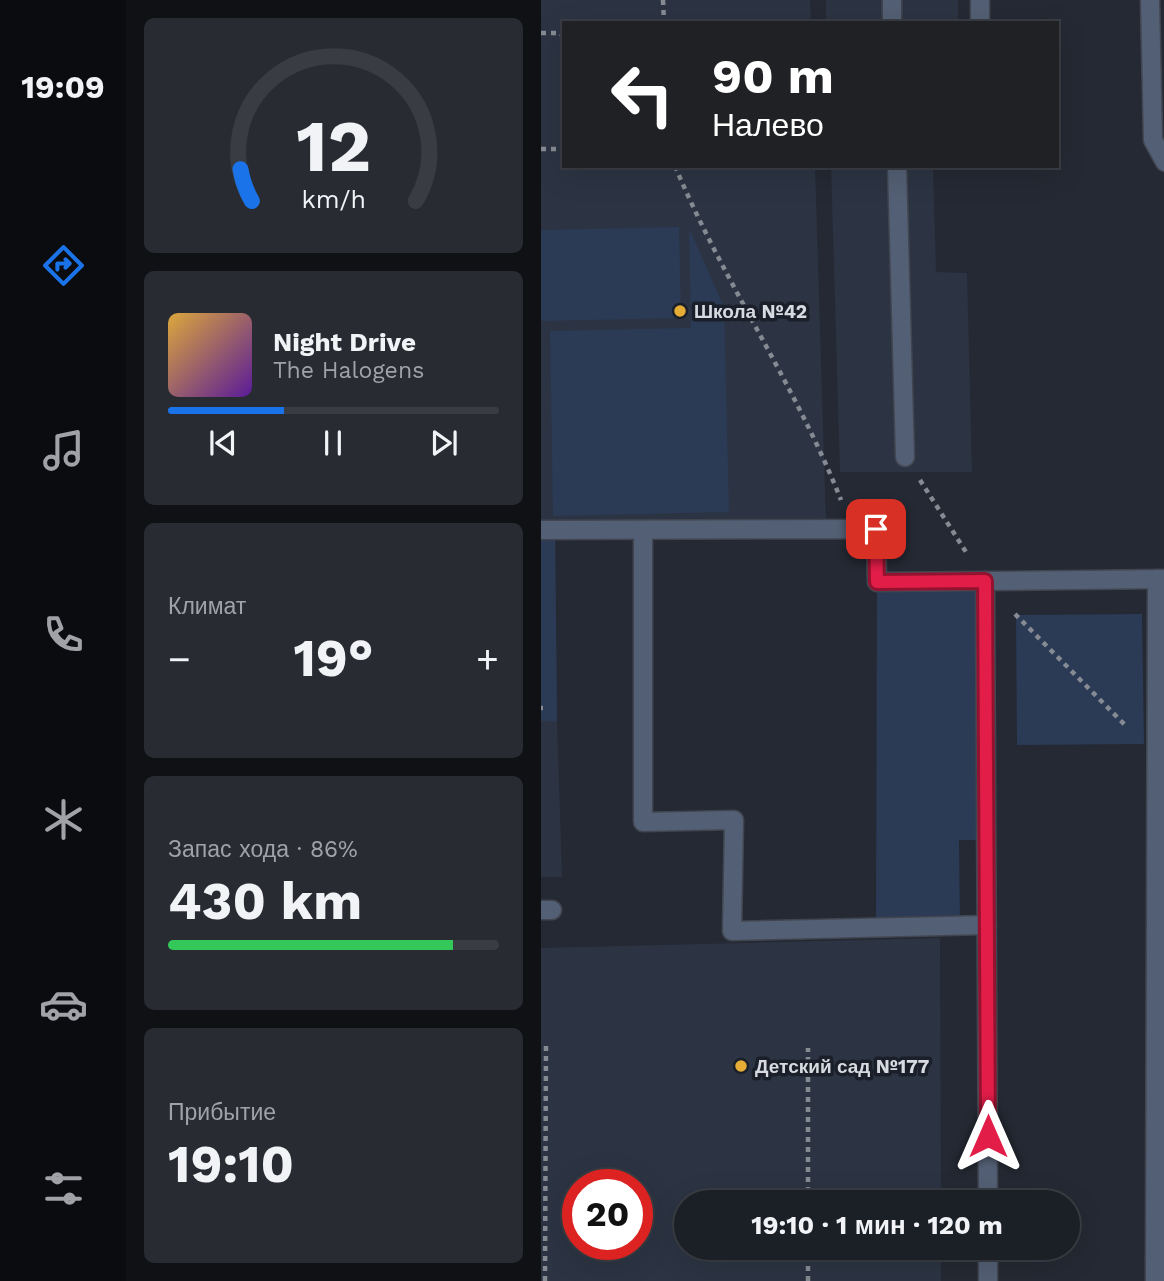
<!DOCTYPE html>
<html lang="ru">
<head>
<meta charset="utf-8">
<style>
  :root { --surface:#1b1f26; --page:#282c32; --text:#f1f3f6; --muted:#a0a2a7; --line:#393d43; --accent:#1a73e8 }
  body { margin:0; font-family:"Work Sans",sans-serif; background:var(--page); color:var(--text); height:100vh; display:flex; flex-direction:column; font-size:26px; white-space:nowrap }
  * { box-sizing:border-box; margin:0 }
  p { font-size:23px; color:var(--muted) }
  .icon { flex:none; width:38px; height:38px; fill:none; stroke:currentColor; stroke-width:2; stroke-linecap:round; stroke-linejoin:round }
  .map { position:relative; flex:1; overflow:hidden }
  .panel { display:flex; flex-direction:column; gap:18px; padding:18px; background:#0f1115; width:415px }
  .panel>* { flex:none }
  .banner { position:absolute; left:21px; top:21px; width:497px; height:147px; border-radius:0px; box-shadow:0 7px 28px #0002,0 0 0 2px var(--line); background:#202124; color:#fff; overflow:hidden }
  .speed { position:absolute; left:21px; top:1169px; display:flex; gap:14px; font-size:35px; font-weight:700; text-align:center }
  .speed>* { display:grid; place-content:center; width:91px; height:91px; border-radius:50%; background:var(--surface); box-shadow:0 7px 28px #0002,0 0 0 2px var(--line); line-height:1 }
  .speed .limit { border:10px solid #d22; background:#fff; color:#111 }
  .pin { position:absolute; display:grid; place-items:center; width:60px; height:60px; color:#fff; margin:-30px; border-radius:14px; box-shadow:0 4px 10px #0006 }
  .me { position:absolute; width:77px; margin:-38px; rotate:0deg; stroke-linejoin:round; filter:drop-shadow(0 0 5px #0008) }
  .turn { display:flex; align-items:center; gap:24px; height:147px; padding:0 35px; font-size:32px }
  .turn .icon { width:91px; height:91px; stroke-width:2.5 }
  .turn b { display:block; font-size:49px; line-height:60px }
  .big { font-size:52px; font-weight:700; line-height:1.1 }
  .panel .widget { flex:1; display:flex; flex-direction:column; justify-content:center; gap:10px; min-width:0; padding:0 24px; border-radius:10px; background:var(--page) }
  .panel .dial { align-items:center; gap:0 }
  .dial svg { height:182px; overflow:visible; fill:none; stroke:var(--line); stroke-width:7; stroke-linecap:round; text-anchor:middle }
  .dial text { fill:var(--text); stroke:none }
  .song { display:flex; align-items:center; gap:21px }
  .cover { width:84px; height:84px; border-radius:10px; background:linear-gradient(135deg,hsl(40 70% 55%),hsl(270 70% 35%)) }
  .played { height:7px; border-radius:4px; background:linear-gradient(90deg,var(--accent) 35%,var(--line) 35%) }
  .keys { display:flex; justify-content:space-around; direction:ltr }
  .heat { display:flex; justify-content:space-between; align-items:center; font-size:38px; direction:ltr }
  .charge { height:10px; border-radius:5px; background:linear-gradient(90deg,#34c759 86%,var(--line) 0) }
  .trip { position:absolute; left:133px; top:1190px; width:406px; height:70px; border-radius:35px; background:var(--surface); box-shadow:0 7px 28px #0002,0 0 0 2px var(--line); font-weight:700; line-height:70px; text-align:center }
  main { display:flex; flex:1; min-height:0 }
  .dock { display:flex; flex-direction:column; width:126px; justify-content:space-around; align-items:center; background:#0b0c0f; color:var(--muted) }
  .dock .icon { width:49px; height:49px }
  .dock .active { color:var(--accent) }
  .dock b { font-size:32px; color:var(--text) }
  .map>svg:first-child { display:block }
  .built { fill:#2c3443; fill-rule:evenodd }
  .green { fill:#2b3a55 }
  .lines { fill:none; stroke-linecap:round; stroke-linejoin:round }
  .minor-casing { stroke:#41454f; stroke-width:21 }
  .path { stroke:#868b93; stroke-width:4.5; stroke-dasharray:5 5; stroke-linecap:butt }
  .minor { stroke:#535f74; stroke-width:18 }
  .route-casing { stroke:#92132f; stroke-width:18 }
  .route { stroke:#e11d48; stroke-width:12 }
  .poi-dot { fill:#e5ad36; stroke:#1a1f29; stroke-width:2.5 }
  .labels { text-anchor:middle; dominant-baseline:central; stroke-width:7; stroke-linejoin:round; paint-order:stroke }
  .poi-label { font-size:19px; font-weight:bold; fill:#d7dbe1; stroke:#1a1f29; text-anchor:start }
</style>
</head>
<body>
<main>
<nav class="dock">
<b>19:09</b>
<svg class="icon active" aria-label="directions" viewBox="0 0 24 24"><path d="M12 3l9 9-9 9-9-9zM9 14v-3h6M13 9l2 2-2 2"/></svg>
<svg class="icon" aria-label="music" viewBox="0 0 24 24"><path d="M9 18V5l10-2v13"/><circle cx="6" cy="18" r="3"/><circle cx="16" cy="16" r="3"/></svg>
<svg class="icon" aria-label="phone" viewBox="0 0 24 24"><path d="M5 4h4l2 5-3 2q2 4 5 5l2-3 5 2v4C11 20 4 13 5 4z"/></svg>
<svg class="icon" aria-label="climate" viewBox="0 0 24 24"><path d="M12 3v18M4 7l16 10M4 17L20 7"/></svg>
<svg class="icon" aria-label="car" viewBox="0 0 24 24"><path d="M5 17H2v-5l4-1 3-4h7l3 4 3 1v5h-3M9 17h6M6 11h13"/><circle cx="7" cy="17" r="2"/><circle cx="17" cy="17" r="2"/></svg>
<svg class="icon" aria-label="filters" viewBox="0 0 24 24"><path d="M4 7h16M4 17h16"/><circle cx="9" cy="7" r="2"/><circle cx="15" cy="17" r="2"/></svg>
</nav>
<section class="panel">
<div class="widget dial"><svg viewBox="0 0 100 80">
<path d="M14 69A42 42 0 1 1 86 69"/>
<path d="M14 69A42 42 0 0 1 9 55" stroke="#1a73e8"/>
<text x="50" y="56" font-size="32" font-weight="700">12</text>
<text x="50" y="72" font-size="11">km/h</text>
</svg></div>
<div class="widget">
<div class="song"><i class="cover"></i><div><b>Night Drive</b><p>The Halogens</p></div></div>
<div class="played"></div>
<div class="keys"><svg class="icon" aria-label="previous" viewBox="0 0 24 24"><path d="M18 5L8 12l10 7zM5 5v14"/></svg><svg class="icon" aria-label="pause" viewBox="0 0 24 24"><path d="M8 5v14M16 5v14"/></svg><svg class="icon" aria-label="next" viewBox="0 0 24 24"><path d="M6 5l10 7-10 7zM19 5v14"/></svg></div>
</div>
<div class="widget"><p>Климат</p>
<div class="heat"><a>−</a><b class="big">19°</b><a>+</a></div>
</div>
<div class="widget"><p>Запас хода · 86%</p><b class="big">430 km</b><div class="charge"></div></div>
<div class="widget"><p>Прибытие</p><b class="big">19:10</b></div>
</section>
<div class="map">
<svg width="624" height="1281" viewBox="0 0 624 1281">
  <rect width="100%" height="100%" fill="#242933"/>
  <g class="built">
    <path d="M0,0H269L270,23H23V166H274L285,523L14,525L16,721L21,877H0Z"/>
    <rect x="285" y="0" width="132" height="23"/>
    <path d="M290,166H392L395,272L426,273L431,472H299Z"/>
    <path d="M399,938L400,1202H145V1248H400V1281H0V948ZM37,1185H96V1244H37Z"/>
  </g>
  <g class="green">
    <path d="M138,227L140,318L0,321V230Z"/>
    <path d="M148,228L183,307L188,512L12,516L9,331L150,328Z"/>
    <path d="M0,530H14L16,721H0Z"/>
    <path d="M444,581L445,840H418L419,926L335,927L336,582Z"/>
    <path d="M601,614L603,744L476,745L475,615Z"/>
  </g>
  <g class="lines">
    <defs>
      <g id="minor">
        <path d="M351,0V23"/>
        <path d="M439,0V23"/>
        <path d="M609,0L612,140L624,162"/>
        <path d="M356,166L364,457"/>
        <path d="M0,530L335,529L336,582L444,581"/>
        <path d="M102,530V822L193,820L191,931L446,925"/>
        <path d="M616,579L614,1258H624"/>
        <path d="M0,910H11"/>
        <path d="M447,1202L444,581L624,579"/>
        <path d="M447,1248V1281"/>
        <path d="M413,1249H447"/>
        <path d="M614,1281V1258"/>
      </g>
    </defs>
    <use href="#minor" class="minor-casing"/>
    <g class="path">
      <path d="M122,0L123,23"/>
      <path d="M0,33H19L23,37"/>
      <path d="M0,149H23"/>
      <path d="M134,166C182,281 254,384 300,500"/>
      <path d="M379,480L425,552"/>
      <path d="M474,614L586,727"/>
      <path d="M0,708H2"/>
      <path d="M267,1202V1048"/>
      <path d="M4,1281L5,1044"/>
      <path d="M267,1281V1248"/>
    </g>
    <use href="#minor" class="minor"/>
  </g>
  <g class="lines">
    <defs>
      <path id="route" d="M335,529L336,582L444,581L447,1136"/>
    </defs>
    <use href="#route" class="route-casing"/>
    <use href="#route" class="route"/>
  </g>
  <g class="poi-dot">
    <circle cx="139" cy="311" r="7"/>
    <circle cx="200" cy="1066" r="7"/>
  </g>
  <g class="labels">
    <g class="poi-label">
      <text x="153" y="311">Школа №42</text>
      <text x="214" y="1066">Детский сад №177</text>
    </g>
  </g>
</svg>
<div class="speed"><div class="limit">20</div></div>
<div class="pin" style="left:335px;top:529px;background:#d93025"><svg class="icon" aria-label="arrive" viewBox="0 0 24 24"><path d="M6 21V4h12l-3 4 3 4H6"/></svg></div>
<svg class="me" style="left:447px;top:1136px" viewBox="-20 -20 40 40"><path d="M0-17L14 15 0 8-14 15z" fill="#e11d48" stroke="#fff" stroke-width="4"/></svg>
<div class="trip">19:10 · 1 мин · 120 m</div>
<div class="banner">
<div class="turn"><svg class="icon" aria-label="left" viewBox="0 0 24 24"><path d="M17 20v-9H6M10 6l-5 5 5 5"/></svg><div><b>90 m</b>Налево</div></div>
</div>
</div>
</main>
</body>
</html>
